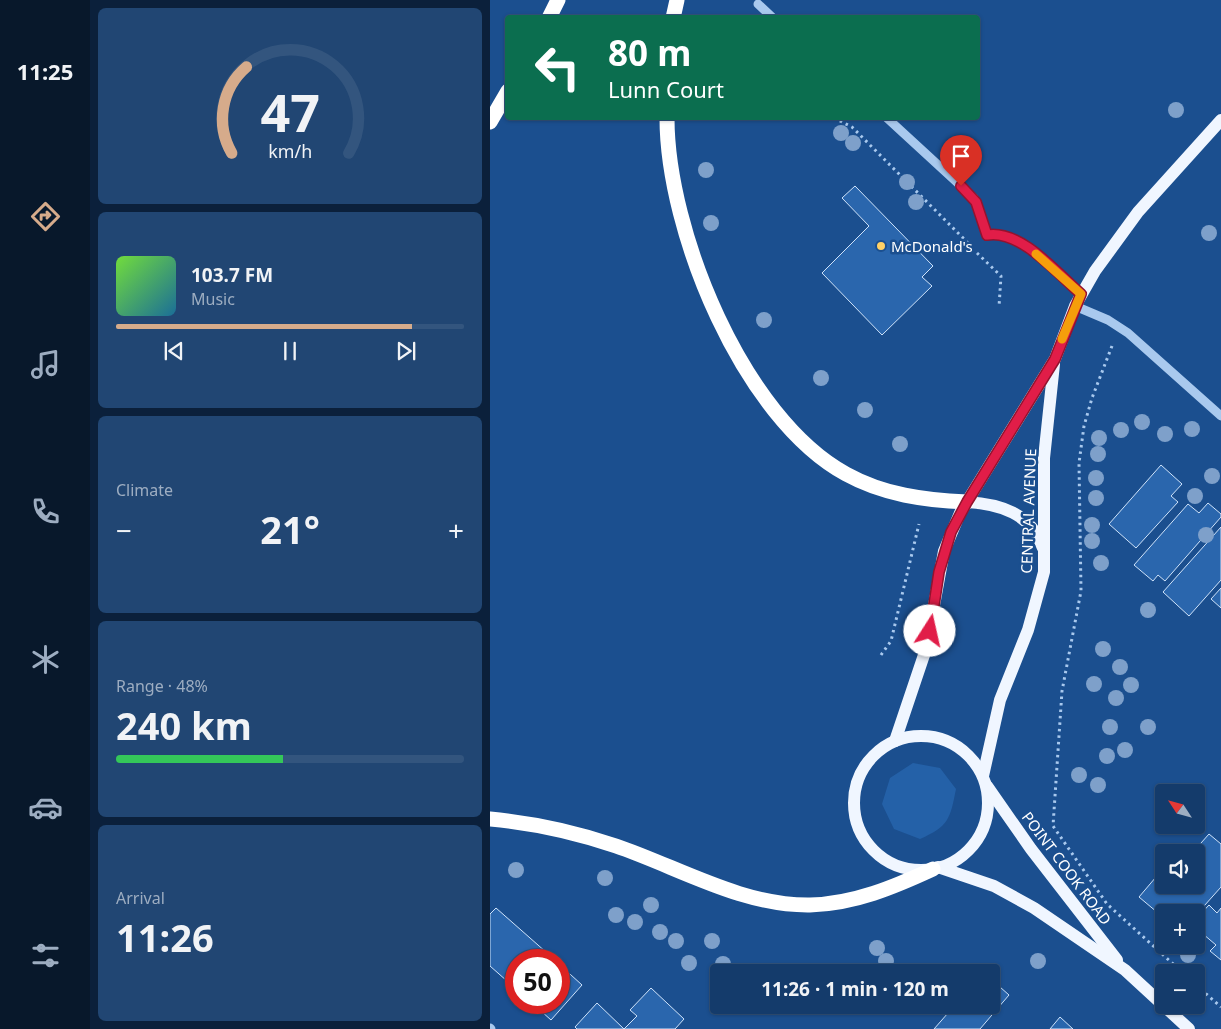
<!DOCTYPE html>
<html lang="en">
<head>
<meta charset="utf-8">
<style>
  :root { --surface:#143b6b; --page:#214673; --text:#f1f3f6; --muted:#9dadc1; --line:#33557e; --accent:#d6ab8b }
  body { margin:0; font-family:"Noto Sans",sans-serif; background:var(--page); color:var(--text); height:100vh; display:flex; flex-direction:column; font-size:19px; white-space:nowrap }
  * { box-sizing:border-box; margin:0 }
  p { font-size:16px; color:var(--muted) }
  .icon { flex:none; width:28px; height:28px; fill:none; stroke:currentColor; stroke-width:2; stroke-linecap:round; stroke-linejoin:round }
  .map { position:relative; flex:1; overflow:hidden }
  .details { display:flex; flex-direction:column; gap:8px; padding:8px; background:#0b203b; width:400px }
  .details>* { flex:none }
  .hud { position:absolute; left:15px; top:15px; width:475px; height:105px; border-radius:5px; box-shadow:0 1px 4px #0004,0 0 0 1px var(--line); background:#0b6e4f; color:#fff; overflow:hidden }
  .needle { width:32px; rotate:306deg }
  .fabs { position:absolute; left:665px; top:784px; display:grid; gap:10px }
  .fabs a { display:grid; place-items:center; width:50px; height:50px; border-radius:5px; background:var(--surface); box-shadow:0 1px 4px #0004,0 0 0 1px var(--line); font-size:25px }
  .speed { position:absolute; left:15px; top:949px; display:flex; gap:10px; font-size:25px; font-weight:700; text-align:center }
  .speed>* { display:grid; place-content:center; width:65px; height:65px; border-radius:50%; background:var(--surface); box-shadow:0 1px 4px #0004,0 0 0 1px var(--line); line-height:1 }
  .speed .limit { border:8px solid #d22; background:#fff; color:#111 }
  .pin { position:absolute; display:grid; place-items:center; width:42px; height:42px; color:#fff; margin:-51px -21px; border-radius:50% 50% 50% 0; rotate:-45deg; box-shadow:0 0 5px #0007 }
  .pin .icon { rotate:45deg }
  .me { position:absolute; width:55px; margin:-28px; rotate:10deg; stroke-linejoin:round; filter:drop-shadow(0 0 4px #0008) }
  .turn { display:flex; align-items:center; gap:18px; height:105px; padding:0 20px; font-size:22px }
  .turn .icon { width:65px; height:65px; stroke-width:2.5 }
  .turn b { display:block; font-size:35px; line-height:42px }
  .big { font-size:38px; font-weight:700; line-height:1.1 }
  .details .card { flex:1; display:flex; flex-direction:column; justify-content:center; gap:8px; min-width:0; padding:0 18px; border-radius:8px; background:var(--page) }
  .details .dial { align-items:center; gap:0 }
  .dial svg { height:130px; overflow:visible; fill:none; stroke:var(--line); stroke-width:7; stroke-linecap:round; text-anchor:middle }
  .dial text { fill:var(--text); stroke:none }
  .song { display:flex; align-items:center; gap:15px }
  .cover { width:60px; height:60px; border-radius:8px; background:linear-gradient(135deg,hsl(100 70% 55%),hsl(200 70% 35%)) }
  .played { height:5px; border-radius:2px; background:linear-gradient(90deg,var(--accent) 85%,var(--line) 85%) }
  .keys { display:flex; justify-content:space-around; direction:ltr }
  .heat { display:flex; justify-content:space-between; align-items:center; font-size:28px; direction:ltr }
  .charge { height:8px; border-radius:4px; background:linear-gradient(90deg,#34c759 48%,var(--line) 0) }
  .trip { position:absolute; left:220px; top:964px; width:290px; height:50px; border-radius:5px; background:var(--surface); box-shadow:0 1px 4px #0004,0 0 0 1px var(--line); font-weight:700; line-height:50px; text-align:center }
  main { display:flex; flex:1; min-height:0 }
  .tabs { display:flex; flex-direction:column; width:90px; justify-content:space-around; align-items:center; background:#08182b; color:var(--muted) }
  .tabs .icon { width:35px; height:35px }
  .tabs .active { color:var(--accent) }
  .tabs b { font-size:22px; color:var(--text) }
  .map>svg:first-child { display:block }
  .green { fill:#2461a8 }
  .building { fill:#2a66ad; stroke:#cfe3fa }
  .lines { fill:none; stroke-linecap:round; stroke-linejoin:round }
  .path { stroke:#a9c9ee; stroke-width:3; stroke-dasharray:2.5 4; stroke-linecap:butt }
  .minor { stroke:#a9c9ee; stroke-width:9 }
  .major { stroke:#f0f6ff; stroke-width:12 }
  .highway { stroke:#fff; stroke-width:15 }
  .tree { fill:#7ea0ca }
  .route-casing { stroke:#92132f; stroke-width:12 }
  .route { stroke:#e11d48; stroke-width:9 }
  .slow { stroke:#f59e0b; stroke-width:9 }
  .poi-dot { fill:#ffd166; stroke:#1b4f8f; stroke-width:2 }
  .labels { text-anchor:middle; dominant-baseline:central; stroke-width:5; stroke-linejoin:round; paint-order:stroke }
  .poi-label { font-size:15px; fill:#fff; stroke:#1b4f8f; text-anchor:start }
  .street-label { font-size:15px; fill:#fff; stroke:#1b4f8f }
</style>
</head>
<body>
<main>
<nav class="tabs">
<b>11:25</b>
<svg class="icon active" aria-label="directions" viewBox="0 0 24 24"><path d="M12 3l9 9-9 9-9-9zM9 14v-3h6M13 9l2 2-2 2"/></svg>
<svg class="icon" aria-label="music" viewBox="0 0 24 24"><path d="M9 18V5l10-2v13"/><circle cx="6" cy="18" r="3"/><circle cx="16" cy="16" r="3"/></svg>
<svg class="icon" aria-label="phone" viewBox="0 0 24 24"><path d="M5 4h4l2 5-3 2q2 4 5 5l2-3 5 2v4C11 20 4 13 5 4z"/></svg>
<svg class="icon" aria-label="climate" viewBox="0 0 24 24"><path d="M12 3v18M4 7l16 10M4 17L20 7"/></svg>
<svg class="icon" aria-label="car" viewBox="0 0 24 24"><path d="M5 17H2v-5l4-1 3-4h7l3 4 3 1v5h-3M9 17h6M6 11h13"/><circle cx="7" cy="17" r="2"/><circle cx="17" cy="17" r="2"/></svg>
<svg class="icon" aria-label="filters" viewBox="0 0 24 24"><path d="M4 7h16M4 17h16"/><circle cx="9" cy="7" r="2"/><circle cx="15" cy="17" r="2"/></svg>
</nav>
<section class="details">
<div class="card dial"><svg viewBox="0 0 100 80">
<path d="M14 69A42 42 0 1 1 86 69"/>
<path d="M14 69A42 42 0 0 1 23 16" stroke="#d6ab8b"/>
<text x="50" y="56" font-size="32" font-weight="700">47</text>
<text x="50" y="72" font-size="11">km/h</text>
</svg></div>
<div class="card">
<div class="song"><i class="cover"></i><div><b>103.7 FM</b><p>Music</p></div></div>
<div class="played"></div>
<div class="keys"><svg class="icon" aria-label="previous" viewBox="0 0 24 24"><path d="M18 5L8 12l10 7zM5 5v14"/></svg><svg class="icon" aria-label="pause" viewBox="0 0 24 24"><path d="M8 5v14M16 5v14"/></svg><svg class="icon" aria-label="next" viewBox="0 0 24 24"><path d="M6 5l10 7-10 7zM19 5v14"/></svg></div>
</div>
<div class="card"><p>Climate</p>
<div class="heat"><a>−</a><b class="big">21°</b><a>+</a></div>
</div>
<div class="card"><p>Range · 48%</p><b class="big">240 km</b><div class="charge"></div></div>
<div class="card"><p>Arrival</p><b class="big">11:26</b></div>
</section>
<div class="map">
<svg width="731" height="1029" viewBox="0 0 731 1029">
  <rect width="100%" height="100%" fill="#1b4f8f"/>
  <path class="green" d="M423,763L450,768L466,789C460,819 459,826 430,839L404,829L392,804L400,778Z"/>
  <g class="building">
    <path d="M365,186L443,266L432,277L442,286L392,335L332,273L379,226L352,198Z"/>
    <path d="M671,465L692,484L681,496L688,502L646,548L619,524Z"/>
    <path d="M718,503L731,514V517L675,581L668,575L663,581L644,565L698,504L709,513Z"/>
    <path d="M731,527V580L699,616L673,592Z"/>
    <path d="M731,588V608L721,599Z"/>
    <path d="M719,834L731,844V887L706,915V912H674V918L649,897L666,877L677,887L679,885H706V852H703Z"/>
    <path d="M719,905L727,913L731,908V960L720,951L726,945L706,928V919Z"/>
    <path d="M6,908L65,960H26V989L0,966V914Z"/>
    <path d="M69,964L92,985L61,1020L41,1002H69Z"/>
    <path d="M501,979L519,995L490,1029H444L465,1005H501Z"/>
    <path d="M161,988L194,1019L185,1029H87L85,1027L107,1003L134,1029L147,1016L140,1010Z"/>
    <path d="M570,1017L583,1029H560Z"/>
  </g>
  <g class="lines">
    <g class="path">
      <path d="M344,118L362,127L478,243"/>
      <path d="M487,253L511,276L509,307"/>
      <path d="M622,346L602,398L594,426L589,463L591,591L572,691L563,826L617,904L692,972"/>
      <path d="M391,655L401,641L429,524"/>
      <path d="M706,985L731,1007"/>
    </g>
    <g class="minor">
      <path d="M268,4L283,18"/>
      <path d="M397,118L484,198L497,235C531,229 567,273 591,294"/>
      <path d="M585,306L618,320L638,333L731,416"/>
      <path d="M0,1028L1,1029"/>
    </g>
    <g class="major">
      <path d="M477,502C510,504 541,513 553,548"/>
      <circle cx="431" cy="803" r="67"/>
      <path d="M405,741L436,649L454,551L470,513L565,359L585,306L605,271L648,212L731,120"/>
      <path d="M493,776L510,700L538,630L554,572V458L564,364"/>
      <path d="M497,786L541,849L627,960"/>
      <path d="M448,867L504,886L544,908L635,970L699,1029"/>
    </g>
    <g class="highway">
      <path d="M59,18L68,0"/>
      <path d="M183,18L187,0"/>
      <path d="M177,118C177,231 253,418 356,474C394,495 434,500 477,502"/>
      <path d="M0,122L18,91"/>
      <path d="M0,819C43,823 85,832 126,846C188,867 252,906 320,905C364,904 404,887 443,869"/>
    </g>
  </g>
  <g class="tree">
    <circle cx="686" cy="110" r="8"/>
    <circle cx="351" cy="133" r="8"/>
    <circle cx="363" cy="143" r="8"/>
    <circle cx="216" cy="170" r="8"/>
    <circle cx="417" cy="182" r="8"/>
    <circle cx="426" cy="202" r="8"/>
    <circle cx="221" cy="223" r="8"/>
    <circle cx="719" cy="233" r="8"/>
    <circle cx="274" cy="320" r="8"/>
    <circle cx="331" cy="378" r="8"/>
    <circle cx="375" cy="410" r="8"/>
    <circle cx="652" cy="422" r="8"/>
    <circle cx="702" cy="429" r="8"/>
    <circle cx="631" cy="430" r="8"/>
    <circle cx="675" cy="434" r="8"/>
    <circle cx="609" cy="438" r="8"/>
    <circle cx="410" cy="444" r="8"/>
    <circle cx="608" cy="454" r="8"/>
    <circle cx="722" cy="476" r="8"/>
    <circle cx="606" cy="478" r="8"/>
    <circle cx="705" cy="496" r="8"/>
    <circle cx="606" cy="498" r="8"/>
    <circle cx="602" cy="525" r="8"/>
    <circle cx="716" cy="535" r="8"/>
    <circle cx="602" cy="541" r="8"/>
    <circle cx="611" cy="563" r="8"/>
    <circle cx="658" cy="610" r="8"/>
    <circle cx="613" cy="649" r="8"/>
    <circle cx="630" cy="667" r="8"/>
    <circle cx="604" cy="684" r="8"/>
    <circle cx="641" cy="685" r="8"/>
    <circle cx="626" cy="698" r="8"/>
    <circle cx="620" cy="727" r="8"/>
    <circle cx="658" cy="727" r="8"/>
    <circle cx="635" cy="750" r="8"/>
    <circle cx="617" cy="756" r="8"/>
    <circle cx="589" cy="775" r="8"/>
    <circle cx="608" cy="785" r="8"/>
    <circle cx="26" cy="870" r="8"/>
    <circle cx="115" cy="878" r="8"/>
    <circle cx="161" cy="905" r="8"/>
    <circle cx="126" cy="915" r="8"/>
    <circle cx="145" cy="922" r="8"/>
    <circle cx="170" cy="932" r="8"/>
    <circle cx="186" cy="941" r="8"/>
    <circle cx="222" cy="941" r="8"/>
    <circle cx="387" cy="948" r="8"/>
    <circle cx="698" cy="955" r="8"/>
    <circle cx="396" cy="961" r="8"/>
    <circle cx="548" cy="961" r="8"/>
    <circle cx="199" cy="963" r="8"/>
    <circle cx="233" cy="964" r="8"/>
  </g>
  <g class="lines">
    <defs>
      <path id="route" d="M440,631L449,572L461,532L477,502L565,359L591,294C567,273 530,229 497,235L486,202L471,186"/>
    </defs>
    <use href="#route" class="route-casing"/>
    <use href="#route" class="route"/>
    <path class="slow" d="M546,254L591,294L572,339"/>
  </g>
  <circle class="poi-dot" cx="391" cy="246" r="5"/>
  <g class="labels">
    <g class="poi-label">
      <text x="401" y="246">McDonald's</text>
    </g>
    <g class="street-label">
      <text transform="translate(538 511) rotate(-88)">CENTRAL AVENUE</text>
      <text transform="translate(577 868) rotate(53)">POINT COOK ROAD</text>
    </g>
  </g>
</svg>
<div class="fabs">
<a><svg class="needle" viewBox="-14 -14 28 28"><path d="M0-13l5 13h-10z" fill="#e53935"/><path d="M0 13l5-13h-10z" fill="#9dadc1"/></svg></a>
<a><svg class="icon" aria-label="sound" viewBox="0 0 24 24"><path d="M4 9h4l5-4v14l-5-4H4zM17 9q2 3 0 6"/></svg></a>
<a>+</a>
<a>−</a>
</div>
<div class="speed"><div class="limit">50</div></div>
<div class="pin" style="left:471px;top:186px;background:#d93025"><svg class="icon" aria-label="arrive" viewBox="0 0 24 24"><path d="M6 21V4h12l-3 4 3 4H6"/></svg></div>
<svg class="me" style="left:440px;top:631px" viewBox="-20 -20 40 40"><circle r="19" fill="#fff"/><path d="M0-13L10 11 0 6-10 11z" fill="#e11d48"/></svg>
<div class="trip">11:26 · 1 min · 120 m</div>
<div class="hud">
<div class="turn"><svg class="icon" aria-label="left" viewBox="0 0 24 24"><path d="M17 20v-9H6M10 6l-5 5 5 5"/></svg><div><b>80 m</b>Lunn Court</div></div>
</div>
</div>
</main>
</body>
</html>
